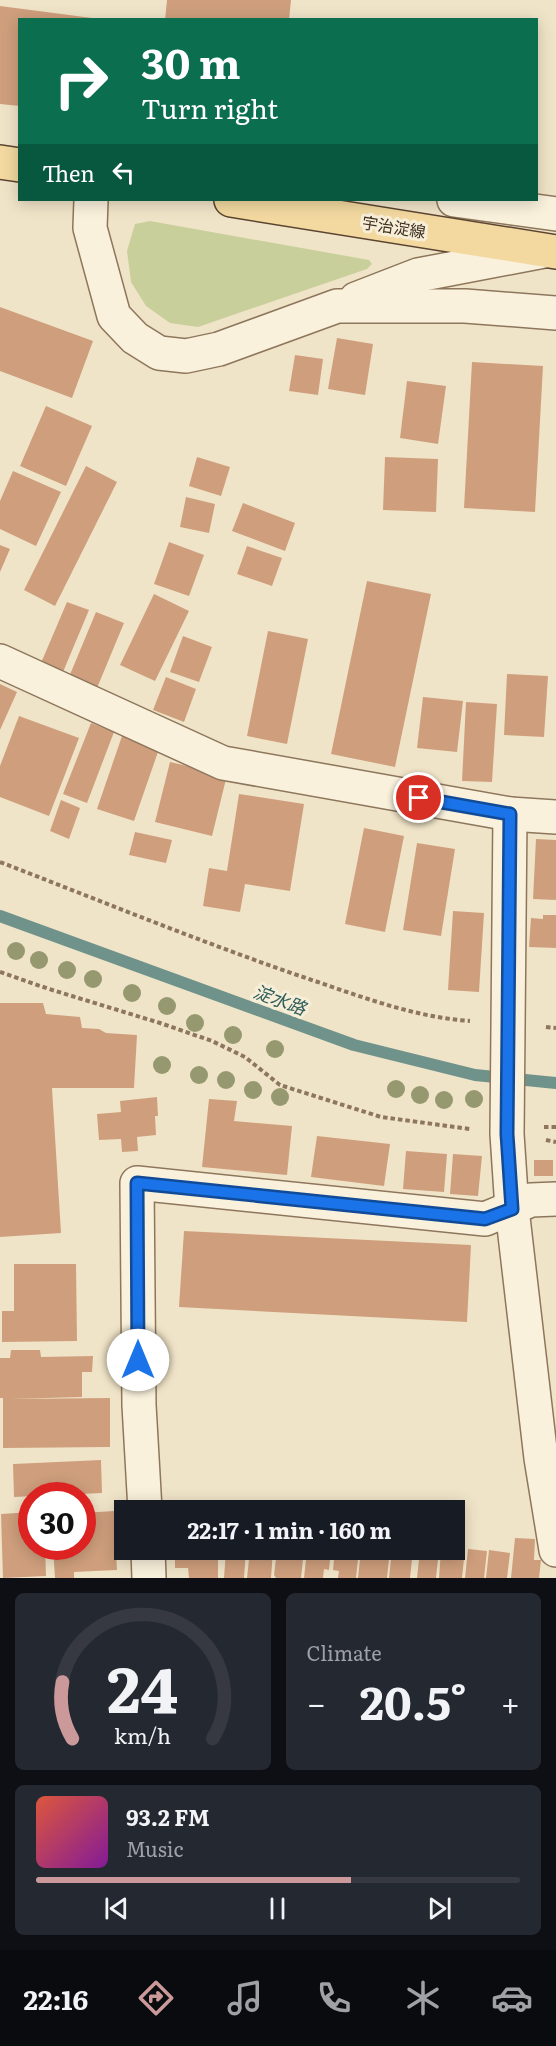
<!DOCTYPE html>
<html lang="en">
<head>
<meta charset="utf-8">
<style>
  :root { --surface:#171b24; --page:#242831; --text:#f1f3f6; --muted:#9ea1a6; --line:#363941; --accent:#cc999b }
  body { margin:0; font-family:Literata,"Noto Sans JP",serif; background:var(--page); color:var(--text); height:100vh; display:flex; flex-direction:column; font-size:22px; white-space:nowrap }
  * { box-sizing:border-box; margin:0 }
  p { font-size:20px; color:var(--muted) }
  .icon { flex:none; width:33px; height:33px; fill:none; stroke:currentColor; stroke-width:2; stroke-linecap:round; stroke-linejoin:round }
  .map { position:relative; height:1578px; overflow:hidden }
  .panel { display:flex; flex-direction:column; gap:15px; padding:15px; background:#0d0f14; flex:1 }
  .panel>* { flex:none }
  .hud { position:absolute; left:18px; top:18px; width:520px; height:183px; border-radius:0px; box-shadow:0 3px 15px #0003; background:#0b6e4f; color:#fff; overflow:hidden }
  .speed { position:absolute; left:18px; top:1482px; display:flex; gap:12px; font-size:30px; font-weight:700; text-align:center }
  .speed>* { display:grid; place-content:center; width:78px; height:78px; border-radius:50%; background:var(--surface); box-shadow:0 3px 15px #0003; line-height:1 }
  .speed .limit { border:9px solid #d22; background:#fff; color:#111 }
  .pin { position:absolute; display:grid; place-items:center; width:51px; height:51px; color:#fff; margin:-26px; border:3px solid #fff; border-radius:50%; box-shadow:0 2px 6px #0007 }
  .me { position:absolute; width:66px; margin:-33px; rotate:0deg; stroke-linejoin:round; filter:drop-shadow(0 0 4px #0008) }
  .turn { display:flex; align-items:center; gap:21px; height:126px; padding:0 24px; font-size:27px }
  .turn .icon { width:78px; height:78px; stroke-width:2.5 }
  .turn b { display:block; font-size:42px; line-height:51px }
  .then { display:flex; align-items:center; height:57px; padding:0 24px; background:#0003; gap:12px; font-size:22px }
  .big { font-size:45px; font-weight:700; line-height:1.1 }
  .panel .card { flex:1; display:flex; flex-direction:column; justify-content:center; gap:9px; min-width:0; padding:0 21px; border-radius:9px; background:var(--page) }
  .panel .dial { align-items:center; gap:0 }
  .dial svg { height:156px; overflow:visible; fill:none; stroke:var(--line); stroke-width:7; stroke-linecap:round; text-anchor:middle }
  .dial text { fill:var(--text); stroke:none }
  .song { display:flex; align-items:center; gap:18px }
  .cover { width:72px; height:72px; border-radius:9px; background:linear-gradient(135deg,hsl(10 70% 55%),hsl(290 70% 35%)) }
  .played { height:6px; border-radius:3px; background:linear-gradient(90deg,var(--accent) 65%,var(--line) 65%) }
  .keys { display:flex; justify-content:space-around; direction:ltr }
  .heat { display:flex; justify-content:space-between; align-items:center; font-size:33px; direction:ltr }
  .panel .tiles { flex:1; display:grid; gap:15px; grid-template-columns:1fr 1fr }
  .card:last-child { grid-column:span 2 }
  .trip { position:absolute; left:114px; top:1500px; width:351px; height:60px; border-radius:0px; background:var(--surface); box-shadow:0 3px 15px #0003; font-weight:700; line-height:60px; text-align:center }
  .tabs { display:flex; height:96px; justify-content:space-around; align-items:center; background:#090b0e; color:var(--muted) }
  .tabs .icon { width:42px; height:42px }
  .tabs .selected { color:var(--accent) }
  .tabs b { font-size:27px; color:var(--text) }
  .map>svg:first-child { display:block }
  .green { fill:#c9cf9b }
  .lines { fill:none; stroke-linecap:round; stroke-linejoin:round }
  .stream { stroke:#6f938a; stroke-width:12 }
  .building { fill:#cf9f7d }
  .minor-casing { stroke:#8d765c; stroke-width:36 }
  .primary-casing { stroke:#5b4430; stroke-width:36 }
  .path { stroke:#8d765c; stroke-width:4; stroke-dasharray:4.5 3; stroke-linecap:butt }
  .minor { stroke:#faf1dc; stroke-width:33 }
  .primary { stroke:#f3d9a0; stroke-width:33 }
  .tree { fill:#96986f }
  .route-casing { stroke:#114b97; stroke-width:15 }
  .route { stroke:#1a73e8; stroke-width:10 }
  .labels { text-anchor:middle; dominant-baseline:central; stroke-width:6; stroke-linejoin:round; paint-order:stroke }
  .street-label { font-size:16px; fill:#3d2e20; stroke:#f7eed8 }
  .water-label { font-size:18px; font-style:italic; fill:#2f5d5a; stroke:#f7eed8 }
</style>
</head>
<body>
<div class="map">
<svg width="556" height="1578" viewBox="0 0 556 1578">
  <rect width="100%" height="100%" fill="#f0e4c8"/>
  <path class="green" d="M150,221L369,260L372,264L367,269L198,327L170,323L146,306L131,282L127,251L135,224Z"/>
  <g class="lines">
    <path class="stream" d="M0,916L354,1045L475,1075L556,1083"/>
  </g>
  <g class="building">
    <path d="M167,0H291L289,20H165Z"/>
    <path d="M0,6L92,18V20H20V106L0,104Z"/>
    <path d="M0,307L93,341L72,398L0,371Z"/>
    <path d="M337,338L373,344L365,395L328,389Z"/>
    <path d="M295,355L323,359L318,395L289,391Z"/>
    <path d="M472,362L543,366L535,512L464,508Z"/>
    <path d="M407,381L446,386L438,444L400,438Z"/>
    <path d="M46,406L92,426L66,486L20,466Z"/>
    <path d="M197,457L230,467L221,496L189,486Z"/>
    <path d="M385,457L438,459L436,512L383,510Z"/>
    <path d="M86,466L117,482L55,606L24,590Z"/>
    <path d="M13,471L61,492L36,546L0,529V501Z"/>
    <path d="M186,497L215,504L209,533L180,527Z"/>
    <path d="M243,503L295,523L285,551L232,531Z"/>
    <path d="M169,542L204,555L189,596L154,584Z"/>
    <path d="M0,545L10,549L0,572Z"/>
    <path d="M247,546L282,558L272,586L237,574Z"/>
    <path d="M367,581L431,594L395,767L331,754Z"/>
    <path d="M154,594L189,611L155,681L120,665Z"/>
    <path d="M67,602L89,610L63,672L41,663Z"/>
    <path d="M96,612L124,623L97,688L69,677Z"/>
    <path d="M268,631L308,639L287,744L247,736Z"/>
    <path d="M183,636L212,647L199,682L170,672Z"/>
    <path d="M507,674L548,676L544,737L504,735Z"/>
    <path d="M166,677L196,689L184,722L153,710Z"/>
    <path d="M0,684L17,692L0,730Z"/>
    <path d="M423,697L463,701L457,752L417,748Z"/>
    <path d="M466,702L497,704L492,782L462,781Z"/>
    <path d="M19,716L79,738L49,816L0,797V766Z"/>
    <path d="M91,723L114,732L87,803L63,794Z"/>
    <path d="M122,736L159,749L134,821L97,809Z"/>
    <path d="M170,762L227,775L212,836L155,822Z"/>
    <path d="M239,794L304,804L290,891L245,884L240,912L203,906L209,868L227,871Z"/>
    <path d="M61,800L80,808L69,839L50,831Z"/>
    <path d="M364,828L404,836L385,932L345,924Z"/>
    <path d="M135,832L172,840L166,863L129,855Z"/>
    <path d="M536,839L556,840V900L533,899Z"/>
    <path d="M417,843L455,849L441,936L403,930Z"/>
    <path d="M453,911L484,913L479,992L448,990Z"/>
    <path d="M543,915H556V948L529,947L531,918L543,919Z"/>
    <path d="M0,1003H43L46,1014L80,1017L82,1028L99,1029L106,1033L137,1035L134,1088H52L61,1233L0,1237Z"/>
    <path d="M157,1097L158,1116H155L156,1135L137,1137L138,1151L122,1152L121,1139L99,1140L97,1114L121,1112L120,1101Z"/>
    <path d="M209,1099L237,1101L234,1121L292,1126L287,1175L202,1167Z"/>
    <path d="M317,1136L390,1144L384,1186L311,1177Z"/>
    <path d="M406,1151L447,1154L444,1192L403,1189Z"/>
    <path d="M453,1154L482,1156L478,1196L450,1194Z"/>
    <rect x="534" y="1160" width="19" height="16"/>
    <path d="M184,1231L471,1245L467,1322L179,1307Z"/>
    <path d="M14,1264H76L77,1341L2,1342V1311H14Z"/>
    <path d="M11,1350H40L41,1357L93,1356L92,1372H82V1397L9,1399L110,1398V1447L3,1448V1398H0V1358H10Z"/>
    <path d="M101,1460L102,1493L14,1497L13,1464Z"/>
    <path d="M114,1511L117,1570L74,1572V1578H55L53,1546H82V1513Z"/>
    <path d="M32,1512V1546H45L46,1576L3,1578L1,1514Z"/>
    <path d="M515,1538L535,1539L534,1560H541L539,1578H511Z"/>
    <path d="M454,1548L465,1549L462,1578H439L441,1550H454Z"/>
    <path d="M468,1549L487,1551L484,1578H465Z"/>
    <path d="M175,1550H218V1578H189L188,1568H175Z"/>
    <path d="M226,1550H246L244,1578H224Z"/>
    <path d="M250,1550H273L271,1578H247Z"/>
    <path d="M277,1550H304L301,1578H276L274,1575Z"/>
    <path d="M307,1550H331L329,1570L324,1569L323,1578H304Z"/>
    <path d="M335,1550H359L356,1578H338L339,1571L333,1570Z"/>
    <path d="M361,1550H390L387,1578H358Z"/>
    <path d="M392,1550H413L410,1578H389Z"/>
    <path d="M420,1550H439L436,1578H417Z"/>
    <path d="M489,1550L510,1553L507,1578H486Z"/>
  </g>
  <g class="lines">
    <defs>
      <g id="minor">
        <path d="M91,200L90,228L114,316L135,338L159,353L186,356L219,349L337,306H465L556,313"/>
        <path d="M454,200L556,214"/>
        <path d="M356,299L418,275L544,251"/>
        <path d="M0,661L223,763L510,814L556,817"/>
        <path d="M510,814L507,1134L512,1209L541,1458L556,1550"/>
        <path d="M145,1510L139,1405L137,1183L485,1219L531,1200L556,1199"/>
        <path d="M148,1550L149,1578"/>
      </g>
      <g id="primary">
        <path d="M0,162L20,165"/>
        <path d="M231,200L556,252"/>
      </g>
    </defs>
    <use href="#minor" class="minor-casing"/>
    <use href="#primary" class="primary-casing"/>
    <g class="path">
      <path d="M0,862C101,901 201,942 303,977C357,995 412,1017 470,1021"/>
      <path d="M0,972L49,989L160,1023L212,1041L245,1057L280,1085L381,1117L470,1129"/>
      <path d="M546,1027L556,1028"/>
      <path d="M544,1127H556"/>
      <path d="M546,1140L556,1142"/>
    </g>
    <use href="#minor" class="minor"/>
    <use href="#primary" class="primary"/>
  </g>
  <g class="tree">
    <circle cx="16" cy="951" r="9"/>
    <circle cx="39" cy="960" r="9"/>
    <circle cx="67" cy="970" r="9"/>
    <circle cx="93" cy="979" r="9"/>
    <circle cx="132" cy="993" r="9"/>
    <circle cx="167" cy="1006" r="9"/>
    <circle cx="195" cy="1023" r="9"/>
    <circle cx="233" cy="1035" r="9"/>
    <circle cx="275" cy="1049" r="9"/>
    <circle cx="162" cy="1065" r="9"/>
    <circle cx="199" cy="1075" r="9"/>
    <circle cx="226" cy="1080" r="9"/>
    <circle cx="396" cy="1089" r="9"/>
    <circle cx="253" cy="1090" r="9"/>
    <circle cx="420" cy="1095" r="9"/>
    <circle cx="280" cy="1097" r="9"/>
    <circle cx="474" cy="1099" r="9"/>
    <circle cx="444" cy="1100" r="9"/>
  </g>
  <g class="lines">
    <defs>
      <path id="route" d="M138,1360L137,1183L485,1219L512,1209L507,1134L510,814L419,798"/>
    </defs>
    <use href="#route" class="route-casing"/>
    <use href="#route" class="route"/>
  </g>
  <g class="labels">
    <g class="street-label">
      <text transform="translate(394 226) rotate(9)">宇治淀線</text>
    </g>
    <g class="water-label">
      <text transform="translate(280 999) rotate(20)">淀水路</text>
    </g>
  </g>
</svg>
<div class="speed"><div class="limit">30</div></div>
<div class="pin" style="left:419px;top:798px;background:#d93025"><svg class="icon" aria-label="arrive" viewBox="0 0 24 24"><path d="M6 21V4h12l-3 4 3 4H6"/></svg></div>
<svg class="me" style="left:138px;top:1360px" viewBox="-20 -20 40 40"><circle r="19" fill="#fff"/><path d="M0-13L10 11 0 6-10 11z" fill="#1a73e8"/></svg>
<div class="trip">22:17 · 1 min · 160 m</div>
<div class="hud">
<div class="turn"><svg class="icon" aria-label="right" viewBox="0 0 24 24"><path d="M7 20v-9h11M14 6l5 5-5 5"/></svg><div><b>30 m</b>Turn right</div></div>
<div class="then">Then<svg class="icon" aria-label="left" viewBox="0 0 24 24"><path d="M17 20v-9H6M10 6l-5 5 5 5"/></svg></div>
</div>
</div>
<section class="panel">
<div class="tiles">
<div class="card dial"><svg viewBox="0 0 100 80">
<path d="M14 69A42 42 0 1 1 86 69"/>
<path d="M14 69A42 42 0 0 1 9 40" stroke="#cc999b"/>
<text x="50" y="56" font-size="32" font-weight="700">24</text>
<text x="50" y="72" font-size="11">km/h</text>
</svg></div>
<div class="card"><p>Climate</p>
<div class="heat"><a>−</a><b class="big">20.5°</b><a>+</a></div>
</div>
<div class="card">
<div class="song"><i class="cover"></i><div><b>93.2 FM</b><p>Music</p></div></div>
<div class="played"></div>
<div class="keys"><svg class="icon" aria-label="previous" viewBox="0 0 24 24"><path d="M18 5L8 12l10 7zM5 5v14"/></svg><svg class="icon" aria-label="pause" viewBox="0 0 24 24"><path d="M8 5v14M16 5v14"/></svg><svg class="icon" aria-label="next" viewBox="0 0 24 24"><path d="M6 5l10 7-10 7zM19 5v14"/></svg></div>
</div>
</div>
</section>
<nav class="tabs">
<b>22:16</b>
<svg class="icon selected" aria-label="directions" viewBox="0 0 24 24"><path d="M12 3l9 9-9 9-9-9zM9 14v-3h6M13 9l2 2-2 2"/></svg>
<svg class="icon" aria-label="music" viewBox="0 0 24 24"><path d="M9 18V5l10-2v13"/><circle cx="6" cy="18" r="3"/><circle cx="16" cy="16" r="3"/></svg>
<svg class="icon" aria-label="phone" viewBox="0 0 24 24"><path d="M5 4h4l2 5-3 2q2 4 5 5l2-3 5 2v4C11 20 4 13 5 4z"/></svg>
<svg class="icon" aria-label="climate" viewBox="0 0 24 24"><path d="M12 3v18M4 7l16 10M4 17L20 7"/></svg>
<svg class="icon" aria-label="car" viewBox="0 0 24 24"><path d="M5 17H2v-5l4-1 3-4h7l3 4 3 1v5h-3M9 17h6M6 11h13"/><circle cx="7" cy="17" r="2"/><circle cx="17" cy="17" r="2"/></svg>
</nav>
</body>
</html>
